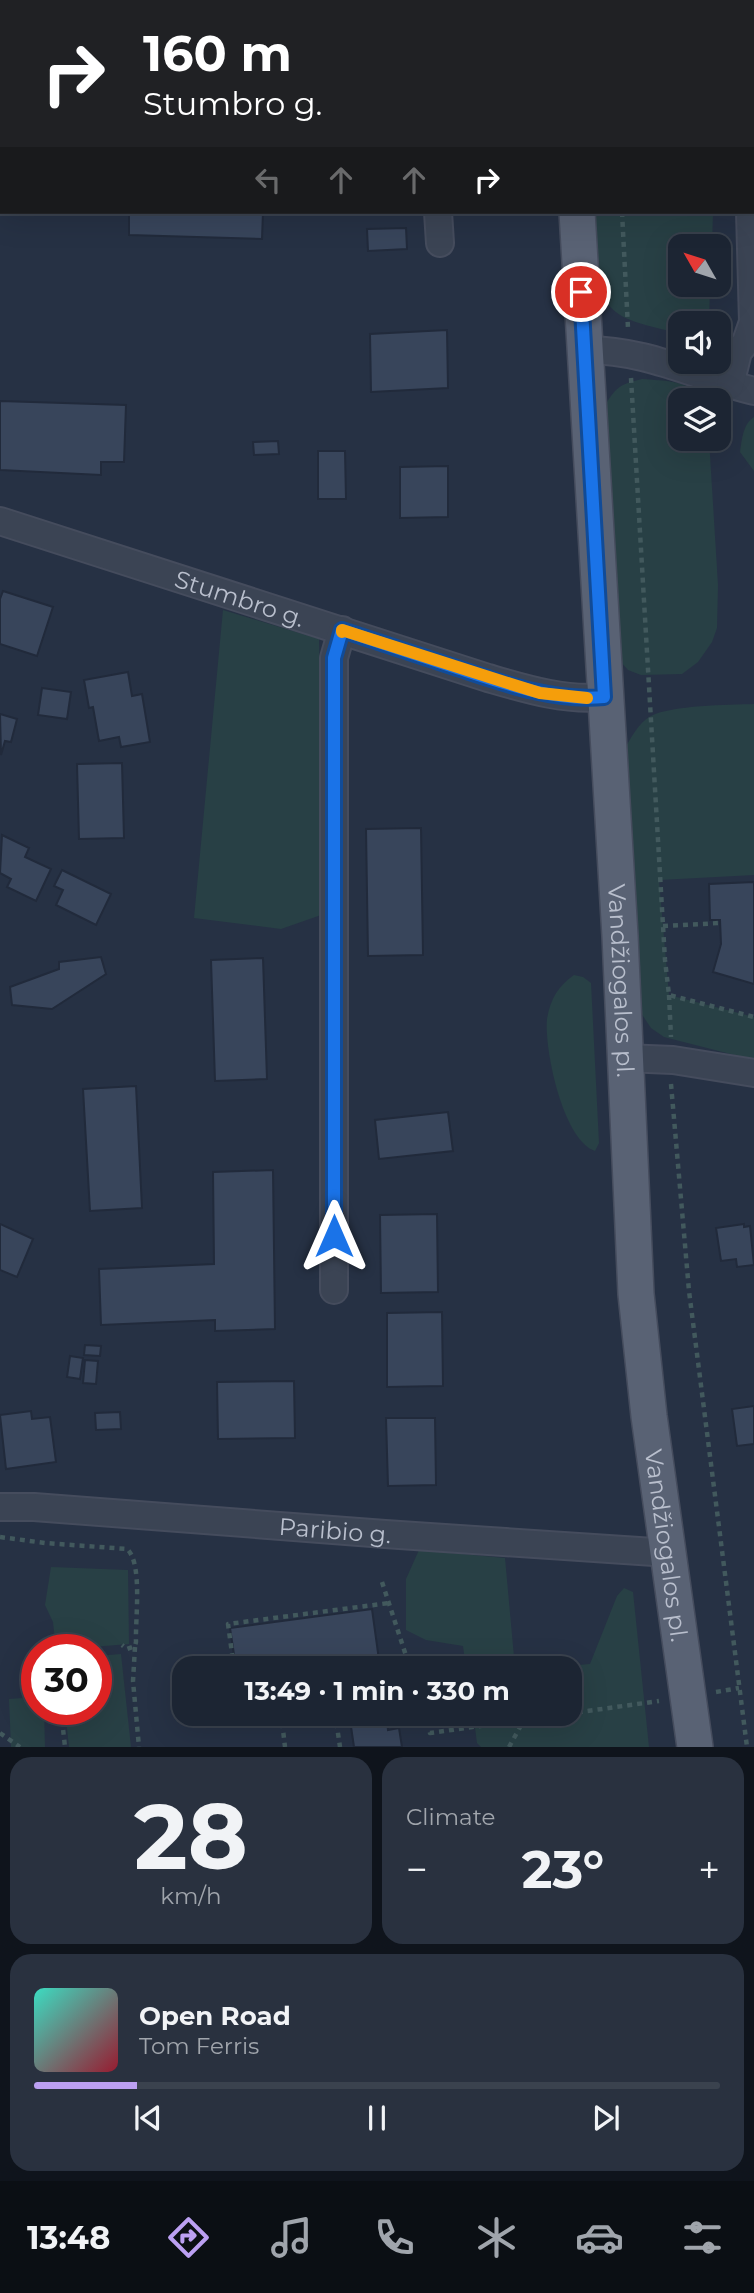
<!DOCTYPE html>
<html lang="en">
<head>
<meta charset="utf-8">
<style>
  :root { --surface:#1c2533; --page:#29313f; --text:#f1f3f6; --muted:#a0a5ac; --line:#3a424e; --accent:#bca0f2 }
  body { margin:0; font-family:Montserrat,sans-serif; background:var(--page); color:var(--text); height:100vh; display:flex; flex-direction:column; font-size:26px; white-space:nowrap }
  * { box-sizing:border-box; margin:0 }
  p { font-size:23px; color:var(--muted) }
  .icon { flex:none; width:38px; height:38px; fill:none; stroke:currentColor; stroke-width:2; stroke-linecap:round; stroke-linejoin:round }
  .map { position:relative; height:1747px; overflow:hidden }
  .details { display:flex; flex-direction:column; gap:10px; padding:10px; background:#0f141c; flex:1 }
  .details>* { flex:none }
  .top-card { position:absolute; left:0px; top:0px; width:754px; height:214px; box-shadow:0 7px 28px #0002,0 0 0 2px var(--line); background:#202124; color:#fff; overflow:hidden }
  .needle { width:46px; rotate:309deg }
  .fabs { position:absolute; left:668px; top:234px; display:grid; gap:14px }
  .fabs a { display:grid; place-items:center; width:63px; height:63px; border-radius:14px; background:var(--surface); box-shadow:0 7px 28px #0002,0 0 0 2px var(--line); font-size:35px }
  .speed { position:absolute; left:21px; top:1634px; display:flex; gap:14px; font-size:35px; font-weight:700; text-align:center }
  .speed>* { display:grid; place-content:center; width:91px; height:91px; border-radius:50%; background:var(--surface); box-shadow:0 7px 28px #0002,0 0 0 2px var(--line); line-height:1 }
  .speed .limit { border:10px solid #d22; background:#fff; color:#111 }
  .pin { position:absolute; display:grid; place-items:center; width:60px; height:60px; color:#fff; margin:-30px; border:4px solid #fff; border-radius:50%; box-shadow:0 2px 7px #0007 }
  .me { position:absolute; width:77px; margin:-38px; rotate:0deg; stroke-linejoin:round; filter:drop-shadow(0 0 5px #0008) }
  .turn { display:flex; align-items:center; gap:24px; height:147px; padding:0 28px; font-size:32px }
  .turn .icon { width:91px; height:91px; stroke-width:2.5 }
  .turn b { display:block; font-size:49px; line-height:60px }
  .lanes { display:flex; align-items:center; height:66px; padding:0 28px; background:#0003; justify-content:center; gap:35px; direction:ltr }
  .lanes .off { opacity:.35 }
  .big { font-size:52px; font-weight:700; line-height:1.1 }
  .details .tile { flex:1; display:flex; flex-direction:column; justify-content:center; gap:10px; min-width:0; padding:0 24px; border-radius:21px; background:var(--page) }
  .details .dial { align-items:center; gap:0 }
  .dial b { font-size:91px; line-height:1 }
  .song { display:flex; align-items:center; gap:21px }
  .cover { width:84px; height:84px; border-radius:10px; background:linear-gradient(135deg,hsl(170 70% 55%),hsl(350 70% 35%)) }
  .played { height:7px; border-radius:4px; background:linear-gradient(90deg,var(--accent) 15%,var(--line) 15%) }
  .keys { display:flex; justify-content:space-around; direction:ltr }
  .heat { display:flex; justify-content:space-between; align-items:center; font-size:38px; direction:ltr }
  .details .tiles { flex:1; display:grid; gap:10px; grid-template-columns:1fr 1fr }
  .tile:last-child { grid-column:span 2 }
  .trip { position:absolute; left:172px; top:1656px; width:410px; height:70px; border-radius:21px; background:var(--surface); box-shadow:0 7px 28px #0002,0 0 0 2px var(--line); font-weight:700; line-height:70px; text-align:center }
  .tab-bar { display:flex; height:112px; justify-content:space-around; align-items:center; background:#0b0f14; color:var(--muted) }
  .tab-bar .icon { width:49px; height:49px }
  .tab-bar .on { color:var(--accent) }
  .tab-bar b { font-size:32px; color:var(--text) }
  .map>svg:first-child { display:block }
  .green { fill:#284045 }
  .building { fill:#38455b; stroke:#212a3b; stroke-width:2 }
  .lines { fill:none; stroke-linecap:round; stroke-linejoin:round }
  .minor-casing { stroke:#454c5d; stroke-width:30 }
  .major-casing { stroke:#454c5d; stroke-width:38 }
  .path { stroke:#42595d; stroke-width:4.5; stroke-dasharray:5 5; stroke-linecap:butt }
  .minor { stroke:#3b4454; stroke-width:26 }
  .major { stroke:#596274; stroke-width:35 }
  .route-casing { stroke:#114b97; stroke-width:18 }
  .route { stroke:#1a73e8; stroke-width:12 }
  .slow { stroke:#f59e0b; stroke-width:12 }
  .labels { text-anchor:middle; dominant-baseline:central; stroke-width:7; stroke-linejoin:round; paint-order:stroke }
  .street-label { font-size:24px; fill:#b9bfcd; stroke:#1f2839 }
</style>
</head>
<body>
<div class="map">
<svg width="754" height="1747" viewBox="0 0 754 1747">
  <rect width="100%" height="100%" fill="#263144"/>
  <g class="green">
    <path d="M592,212H713L712,247H681V285H710L709,324H681V334C664,329 644,326 628,319C586,301 594,249 592,212Z"/>
    <path d="M642,379C663,381 691,379 702,401H681V439H709L718,585L717,628L712,642L698,662L682,674L641,675L628,670L619,660L605,405C617,386 621,384 642,379Z"/>
    <path d="M754,417V471L740,452C742,439 743,424 754,417Z"/>
    <path d="M223,610L319,639L324,914L281,929L194,918Z"/>
    <path d="M754,704V875L659,880L669,995L754,1017V1060L664,1037L651,1028L639,1010L624,750C630,739 639,722 651,716C672,705 728,705 754,704Z"/>
    <path d="M574,975L583,977L591,983L599,1143L595,1151C563,1141 544,1049 547,1019C550,1000 558,986 574,975Z"/>
    <path d="M419,1550L505,1558L515,1668H466L463,1646L426,1640L406,1630V1579Z"/>
    <path d="M51,1567L128,1570L129,1644L56,1650L53,1622L45,1605Z"/>
    <path d="M624,1588L633,1592L649,1747H481L477,1743L473,1713H569V1668H542L590,1664L617,1596Z"/>
    <path d="M121,1654L131,1747H69L65,1710H96V1656Z"/>
    <path d="M37,1697V1710H44L45,1747H11L9,1699Z"/>
  </g>
  <g class="building">
    <path d="M0,0H45V2H2V169H0Z"/>
    <path d="M713,0H754V78L752,2H713Z"/>
    <path d="M115,212H263L262,239L129,235V214Z"/>
    <path d="M406,228L407,249L368,251L367,229Z"/>
    <path d="M447,330L448,388L371,392L370,334Z"/>
    <path d="M0,401L126,405L124,462H101V475L0,470Z"/>
    <path d="M278,441L279,454L254,455L253,442Z"/>
    <path d="M318,451H345L346,499H318Z"/>
    <path d="M448,466V517L400,518V467Z"/>
    <path d="M3,591L53,607L37,656L0,644V599Z"/>
    <path d="M128,672L132,696L142,694L150,742L121,747L119,737L99,741L93,707L89,708L84,680Z"/>
    <path d="M42,688L71,692L67,719L38,715Z"/>
    <path d="M0,714L17,719L11,742L5,741L1,755Z"/>
    <path d="M122,763L124,838L79,839L77,764Z"/>
    <path d="M421,828L423,955L368,956L366,829Z"/>
    <path d="M2,835L29,848L25,857L51,869L36,901L7,887L11,879L0,873Z"/>
    <path d="M62,870L111,894L96,925L56,905L63,890L54,886Z"/>
    <path d="M754,882V984L713,972L721,944L720,920H710L709,884Z"/>
    <path d="M101,957L106,974L52,1009L12,1005L10,987L59,969V962Z"/>
    <path d="M263,958L267,1079L215,1081L211,960Z"/>
    <path d="M136,1086L142,1208L90,1211L83,1089Z"/>
    <path d="M448,1112L453,1151L379,1159L375,1120Z"/>
    <path d="M273,1170L275,1329L215,1331V1320L101,1325L99,1269L214,1264L213,1172Z"/>
    <path d="M437,1214L438,1292L381,1293L380,1215Z"/>
    <path d="M0,1224L33,1239L17,1277L0,1270Z"/>
    <path d="M744,1224V1227L750,1226L754,1265L737,1267L736,1259L721,1261L716,1228Z"/>
    <path d="M442,1312L443,1386L387,1387V1313Z"/>
    <path d="M85,1345L101,1346L100,1356L84,1355Z"/>
    <path d="M70,1356L83,1358L80,1379L67,1377Z"/>
    <path d="M85,1360L98,1361L96,1384L83,1383Z"/>
    <path d="M294,1381L295,1438L218,1439L217,1382Z"/>
    <path d="M754,1406V1444L737,1446L732,1409Z"/>
    <path d="M31,1411L32,1419L50,1417L56,1462L6,1469L0,1415Z"/>
    <path d="M120,1412L121,1429L96,1430L95,1413Z"/>
    <path d="M386,1418H435L436,1485L388,1486Z"/>
    <path d="M372,1609L379,1660L366,1661V1668H343V1665L319,1668H236L230,1628Z"/>
    <path d="M349,1713H386L388,1730L399,1728L402,1747H354Z"/>
  </g>
  <g class="lines">
    <defs>
      <g id="minor">
        <path d="M425,0L426,2"/>
        <path d="M752,156L754,150"/>
        <path d="M438,212L440,243"/>
        <path d="M584,350C645,349 697,377 754,391"/>
        <path d="M730,385L738,352L746,342L753,322L750,212"/>
        <path id="s1" d="M0,521L488,678C526,689 565,701 604,697"/>
        <path d="M624,1058L673,1060L754,1073"/>
        <path d="M334,1290V658L342,630"/>
        <path id="s2" d="M0,1507H34L385,1534L669,1553"/>
      </g>
      <g id="major">
        <path d="M564,0V2"/>
        <path id="s3" d="M577,212L620,936L636,1294L649,1416L695,1747"/>
      </g>
    </defs>
    <use href="#minor" class="minor-casing"/>
    <use href="#major" class="major-casing"/>
    <g class="path">
      <path d="M612,0V2"/>
      <path d="M622,212L628,328"/>
      <path d="M631,378L665,960L669,995L754,1017"/>
      <path d="M663,926L720,923"/>
      <path d="M669,995L671,1037"/>
      <path d="M671,1084L689,1291L747,1747"/>
      <path d="M0,1537L45,1543L127,1549C143,1563 135,1621 136,1642L135,1646L127,1649L122,1645"/>
      <path d="M382,1582L410,1668"/>
      <path d="M135,1647L133,1681L139,1747"/>
      <path d="M234,1668L228,1624L389,1603"/>
      <path d="M716,1692L739,1688"/>
      <path d="M61,1710L65,1747"/>
      <path d="M281,1713L285,1747"/>
      <path d="M335,1713L340,1747"/>
      <path d="M424,1713L430,1733L659,1701"/>
      <path d="M0,1733L20,1747"/>
      <path d="M509,1747L524,1720"/>
    </g>
    <use href="#minor" class="minor"/>
    <use href="#major" class="major"/>
  </g>
  <g class="lines">
    <defs>
      <path id="route" d="M334,1236V658L342,630C378,642 415,654 451,666C500,682 552,702 604,697L581,292"/>
    </defs>
    <use href="#route" class="route-casing"/>
    <use href="#route" class="route"/>
    <path class="slow" d="M342,632V630L514,685L540,693L587,698"/>
  </g>
  <g class="labels">
    <g class="street-label">
      <text stroke="none"><textPath href="#s1" startOffset="252">Stumbro g.</textPath></text>
      <text stroke="none"><textPath href="#s3" startOffset="770">Vandžiogalos pl.</textPath></text>
      <text stroke="none"><textPath href="#s2" startOffset="336">Paribio g.</textPath></text>
      <text stroke="none"><textPath href="#s3" startOffset="1337">Vandžiogalos pl.</textPath></text>
    </g>
  </g>
</svg>
<div class="fabs">
<a><svg class="needle" viewBox="-14 -14 28 28"><path d="M0-13l5 13h-10z" fill="#e53935"/><path d="M0 13l5-13h-10z" fill="#a0a5ac"/></svg></a>
<a><svg class="icon" aria-label="sound" viewBox="0 0 24 24"><path d="M4 9h4l5-4v14l-5-4H4zM17 9q2 3 0 6"/></svg></a>
<a><svg class="icon" aria-label="layers" viewBox="0 0 24 24"><path d="M12 4l9 5-9 5-9-5zM3 14l9 5 9-5"/></svg></a>
</div>
<div class="speed"><div class="limit">30</div></div>
<div class="pin" style="left:581px;top:292px;background:#d93025"><svg class="icon" aria-label="arrive" viewBox="0 0 24 24"><path d="M6 21V4h12l-3 4 3 4H6"/></svg></div>
<svg class="me" style="left:334px;top:1236px" viewBox="-20 -20 40 40"><path d="M0-17L14 15 0 8-14 15z" fill="#1a73e8" stroke="#fff" stroke-width="4"/></svg>
<div class="trip">13:49 · 1 min · 330 m</div>
<div class="top-card">
<div class="turn"><svg class="icon" aria-label="right" viewBox="0 0 24 24"><path d="M7 20v-9h11M14 6l5 5-5 5"/></svg><div><b>160 m</b>Stumbro g.</div></div>
<div class="lanes"><svg class="icon off" aria-label="left" viewBox="0 0 24 24"><path d="M17 20v-9H6M10 6l-5 5 5 5"/></svg><svg class="icon off" aria-label="ahead" viewBox="0 0 24 24"><path d="M12 20V5M6 11l6-6 6 6"/></svg><svg class="icon off" aria-label="ahead" viewBox="0 0 24 24"><path d="M12 20V5M6 11l6-6 6 6"/></svg><svg class="icon" aria-label="right" viewBox="0 0 24 24"><path d="M7 20v-9h11M14 6l5 5-5 5"/></svg></div>
</div>
</div>
<section class="details">
<div class="tiles">
<div class="tile dial"><b>28</b><p>km/h</p></div>
<div class="tile"><p>Climate</p>
<div class="heat"><a>−</a><b class="big">23°</b><a>+</a></div>
</div>
<div class="tile">
<div class="song"><i class="cover"></i><div><b>Open Road</b><p>Tom Ferris</p></div></div>
<div class="played"></div>
<div class="keys"><svg class="icon" aria-label="previous" viewBox="0 0 24 24"><path d="M18 5L8 12l10 7zM5 5v14"/></svg><svg class="icon" aria-label="pause" viewBox="0 0 24 24"><path d="M8 5v14M16 5v14"/></svg><svg class="icon" aria-label="next" viewBox="0 0 24 24"><path d="M6 5l10 7-10 7zM19 5v14"/></svg></div>
</div>
</div>
</section>
<nav class="tab-bar">
<b>13:48</b>
<svg class="icon on" aria-label="directions" viewBox="0 0 24 24"><path d="M12 3l9 9-9 9-9-9zM9 14v-3h6M13 9l2 2-2 2"/></svg>
<svg class="icon" aria-label="music" viewBox="0 0 24 24"><path d="M9 18V5l10-2v13"/><circle cx="6" cy="18" r="3"/><circle cx="16" cy="16" r="3"/></svg>
<svg class="icon" aria-label="phone" viewBox="0 0 24 24"><path d="M5 4h4l2 5-3 2q2 4 5 5l2-3 5 2v4C11 20 4 13 5 4z"/></svg>
<svg class="icon" aria-label="climate" viewBox="0 0 24 24"><path d="M12 3v18M4 7l16 10M4 17L20 7"/></svg>
<svg class="icon" aria-label="car" viewBox="0 0 24 24"><path d="M5 17H2v-5l4-1 3-4h7l3 4 3 1v5h-3M9 17h6M6 11h13"/><circle cx="7" cy="17" r="2"/><circle cx="17" cy="17" r="2"/></svg>
<svg class="icon" aria-label="filters" viewBox="0 0 24 24"><path d="M4 7h16M4 17h16"/><circle cx="9" cy="7" r="2"/><circle cx="15" cy="17" r="2"/></svg>
</nav>
</body>
</html>
